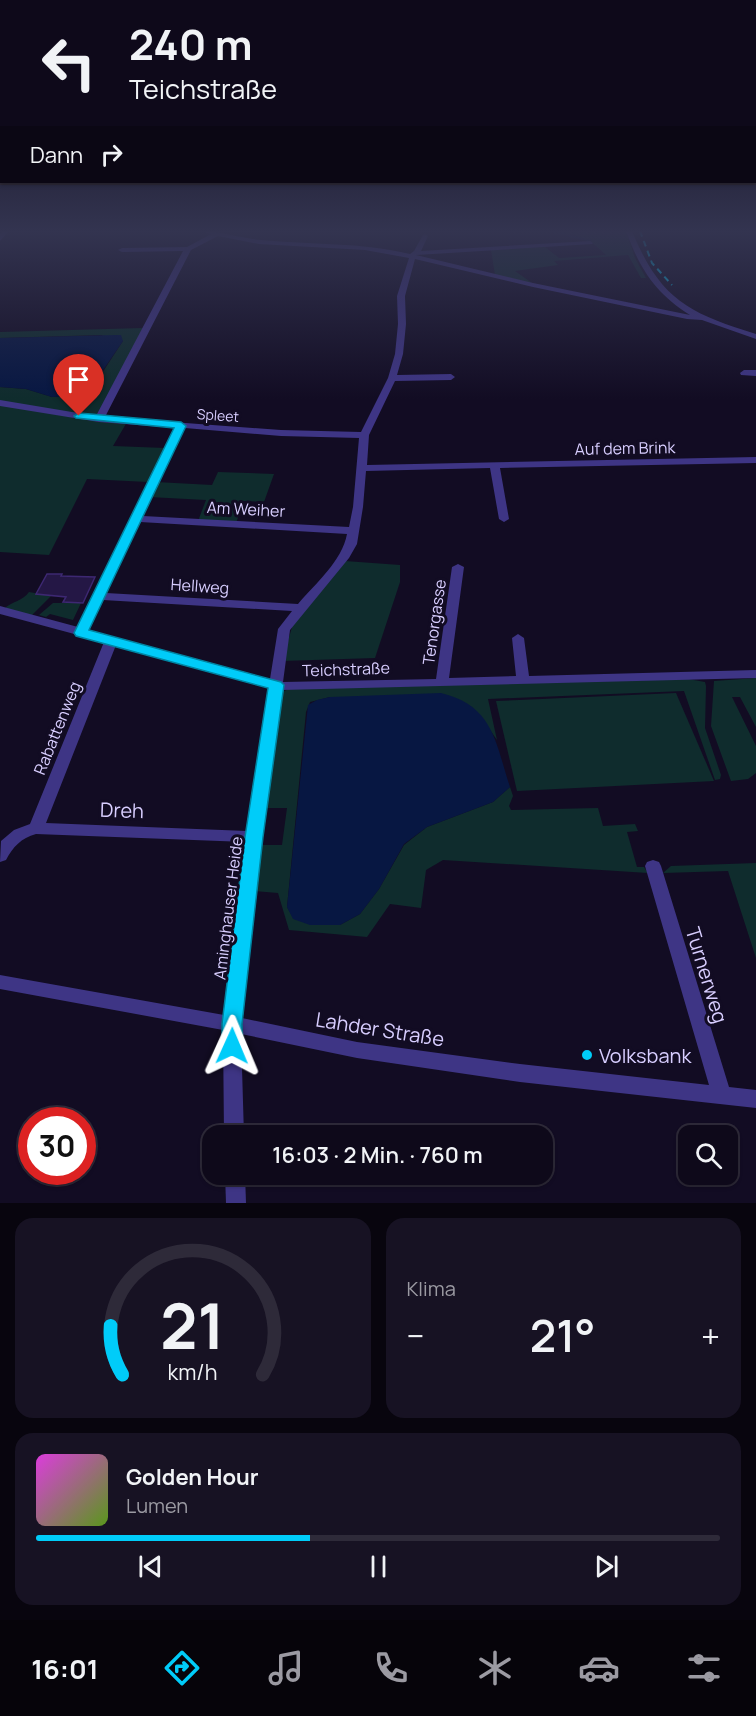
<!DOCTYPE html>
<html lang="de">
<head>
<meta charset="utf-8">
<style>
  :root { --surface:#0e091a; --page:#171223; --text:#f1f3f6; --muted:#9b9aa2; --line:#2e2a39; --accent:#00ccf9 }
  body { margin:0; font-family:Manrope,sans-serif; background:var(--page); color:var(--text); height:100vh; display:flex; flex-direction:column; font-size:22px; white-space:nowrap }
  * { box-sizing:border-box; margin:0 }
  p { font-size:20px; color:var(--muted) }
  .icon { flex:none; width:33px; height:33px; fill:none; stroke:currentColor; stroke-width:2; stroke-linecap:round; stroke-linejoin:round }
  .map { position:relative; height:1203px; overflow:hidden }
  .sheet { display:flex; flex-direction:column; gap:15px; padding:15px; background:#08050e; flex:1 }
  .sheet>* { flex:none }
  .guide { position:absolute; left:0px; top:0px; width:756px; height:183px; box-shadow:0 2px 4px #0004,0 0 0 2px var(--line); background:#0e091a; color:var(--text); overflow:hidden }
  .controls { position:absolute; left:678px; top:1125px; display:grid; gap:12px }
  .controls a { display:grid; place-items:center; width:60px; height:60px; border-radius:12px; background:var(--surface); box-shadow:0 2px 4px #0004,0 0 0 2px var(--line); font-size:30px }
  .speed { position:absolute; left:18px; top:1107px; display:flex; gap:12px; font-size:30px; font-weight:700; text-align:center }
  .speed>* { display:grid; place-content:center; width:78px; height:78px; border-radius:50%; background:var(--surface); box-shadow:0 2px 4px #0004,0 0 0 2px var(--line); line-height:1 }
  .speed .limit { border:9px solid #d22; background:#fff; color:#111 }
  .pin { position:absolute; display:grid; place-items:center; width:51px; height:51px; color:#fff; margin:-62px -26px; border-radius:50% 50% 50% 0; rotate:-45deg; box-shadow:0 0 6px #0007 }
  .pin .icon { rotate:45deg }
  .me { position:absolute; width:66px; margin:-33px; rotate:1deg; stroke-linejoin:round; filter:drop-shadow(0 0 4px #0008) }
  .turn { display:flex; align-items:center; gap:21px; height:126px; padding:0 30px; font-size:27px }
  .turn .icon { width:78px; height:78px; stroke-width:2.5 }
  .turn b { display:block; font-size:42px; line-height:51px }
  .then { display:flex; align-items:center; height:57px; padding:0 30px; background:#0003; gap:12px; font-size:22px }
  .big { font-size:45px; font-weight:600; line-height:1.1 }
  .sheet .widget { flex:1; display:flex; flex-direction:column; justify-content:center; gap:9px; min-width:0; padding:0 21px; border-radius:18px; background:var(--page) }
  .sheet .dial { align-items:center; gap:0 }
  .dial svg { height:156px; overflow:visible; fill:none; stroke:var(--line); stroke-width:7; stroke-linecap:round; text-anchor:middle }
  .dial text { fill:var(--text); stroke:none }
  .song { display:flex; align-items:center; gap:18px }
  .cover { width:72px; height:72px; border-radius:9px; background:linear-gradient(135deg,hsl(300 70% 55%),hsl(90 70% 35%)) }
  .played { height:6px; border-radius:3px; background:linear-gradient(90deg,var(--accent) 40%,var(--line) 40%) }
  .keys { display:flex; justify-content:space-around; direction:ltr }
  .heat { display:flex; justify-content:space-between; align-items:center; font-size:33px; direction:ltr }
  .sheet .tiles { flex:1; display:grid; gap:15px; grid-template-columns:1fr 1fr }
  .widget:last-child { grid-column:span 2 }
  .trip { position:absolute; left:202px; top:1125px; width:351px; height:60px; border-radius:18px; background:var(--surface); box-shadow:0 2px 4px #0004,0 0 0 2px var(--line); font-weight:600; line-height:60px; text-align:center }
  .menu { display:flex; height:96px; justify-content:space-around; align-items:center; background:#06040a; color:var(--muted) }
  .menu .icon { width:42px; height:42px }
  .menu .selected { color:var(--accent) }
  .menu b { font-size:27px; color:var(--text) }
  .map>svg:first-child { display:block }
  .green { fill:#0f2c2d }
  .water { fill:#071742 }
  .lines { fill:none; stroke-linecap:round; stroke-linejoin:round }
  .stream { stroke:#071742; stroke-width:2 }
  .building { fill:#241745; stroke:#3d2872; stroke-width:1.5 }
  .minor { fill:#3e3585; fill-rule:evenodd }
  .rail { stroke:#00ccf9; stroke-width:2; stroke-dasharray:6 4.5; stroke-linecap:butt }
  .route { fill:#00ccf9; stroke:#0085a2; stroke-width:1.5 }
  .poi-dot { fill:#00ccf9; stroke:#120c23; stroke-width:2 }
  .labels { text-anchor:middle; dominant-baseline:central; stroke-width:6; stroke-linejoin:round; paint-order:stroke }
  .far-street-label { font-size:14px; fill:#d8ceff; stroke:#120c23 }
  .street-label { font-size:16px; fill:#d8ceff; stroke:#120c23 }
  .near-street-label { font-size:20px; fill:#d8ceff; stroke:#120c23 }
  .near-poi-label { font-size:20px; fill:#d8ceff; stroke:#120c23; text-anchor:start }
</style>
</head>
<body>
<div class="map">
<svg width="756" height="1203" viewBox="0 0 756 1203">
  <rect width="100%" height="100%" fill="#120c23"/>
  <g class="green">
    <path d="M448,231H626L635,258L646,278H641L628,255L554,261L558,265L515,271L532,283L495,275L491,250L545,247L559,258L606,255C593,242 583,236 564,233Z"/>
    <path d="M143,328L98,415L91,416L0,402V387L26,389L52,397L76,396L89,393L123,341L101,335L0,338V332Z"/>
    <path d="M0,405L127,422L113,446L165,448L148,482L87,479L49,555L0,552Z"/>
    <path d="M218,472L274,474L264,502L244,501L236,523L198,521L206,500L149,497L156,482L212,485Z"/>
    <path d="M345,561L400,565V582L375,658L282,661L293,624Z"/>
    <path d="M29,592L51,596L31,616L4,609C12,601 23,601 29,592Z"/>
    <path d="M53,603H81L73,620L50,614L46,617L39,615Z"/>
    <path d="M756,678V727L740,697H732L756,746V773L748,779L731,781L711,726L714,681Z"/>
    <path d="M688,679L705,682L706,686L705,728L721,775L720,779L715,780L684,691L488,699L497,740L478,713L330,697L310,702L306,712L287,907L294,919L340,925L360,914L379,889L404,845L427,827L493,802L510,787L513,796L509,806L511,810L598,808L603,826L635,824L638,831L627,832L637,867H644L648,873L443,860L426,870L421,908L390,904L367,937L289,930L278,893L253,891L258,845H282L287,808H265L279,694L288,689Z"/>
    <path d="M676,693L714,781L517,791L496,701Z"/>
    <path d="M756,863V958L728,871L663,873L671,866Z"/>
  </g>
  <g class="water">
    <path d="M117,335H121L123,341L101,373L95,388L89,393L76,396L52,397L26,389L0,387V338Z"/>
    <path d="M441,693C494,706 495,742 510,787L493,802L427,827L404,844L379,889L360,914L340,925H310L293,919L287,907L308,705L317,700L330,697Z"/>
  </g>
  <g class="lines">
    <path class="stream" d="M551,231L591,241"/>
  </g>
  <path class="building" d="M47,574H62L61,576L95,577L83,603L63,602L66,597L36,594Z"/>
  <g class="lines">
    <g class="minor">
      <path d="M3,231H9L0,241V234Z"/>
      <path d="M201,231C221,231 240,238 261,240C311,245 361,242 410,254L414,251L423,235L425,234L428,236L421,251L590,241L593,243L592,244L416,255L533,283L690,315C655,293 640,269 626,231H632C660,299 688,313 756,334V339L702,320L687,319L533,287L415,259L405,296L406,324L403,354L397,375L451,374L455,377L451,380L395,381L369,435L367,465L756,457V463L500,468L509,519L504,522L499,519L490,468L366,471L363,507L357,544L349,558L290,630L283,682L436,679L452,567L458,564L464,567L449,678L516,676L512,638L518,634L524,638L529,676L756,670V678L282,690L262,837L242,1018L357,1042L520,1064L709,1085L645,866L647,862L653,860L659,862L661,866L729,1087L756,1090V1108L520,1082L357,1058L241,1034L244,1136H224L223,1030L0,989V975L224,1015L246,842L36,834C21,838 13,847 6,860L0,862L1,841L14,830L30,824L104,642L0,614V606L78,627L175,428L99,422L0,406V400L96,416L183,251L122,252L118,250L122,248L187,247L211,234ZM218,236L259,244L365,250L409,258L397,296L398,324L395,354L388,378L361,432L281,430L105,417L191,250ZM185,428L281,436L359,438L353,507L349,527L143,516ZM140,522L347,534C342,561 316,583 298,604L106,593ZM103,600L292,611L278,629L270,679L89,630ZM116,645L269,687L247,831L46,823Z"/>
      <path d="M744,370H756V376L741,375L740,373Z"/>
      <path d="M225,1174H245L246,1203H226Z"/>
    </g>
    <path class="rail" d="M640,231L652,263L672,285"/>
  </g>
  <linearGradient id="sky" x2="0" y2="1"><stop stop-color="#0a0713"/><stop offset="0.58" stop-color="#333450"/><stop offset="1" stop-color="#333450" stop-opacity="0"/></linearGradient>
  <rect width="756" height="399" fill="url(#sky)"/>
  <path class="route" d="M79,413L181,422L186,426L89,630L281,682L284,685L263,837L242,1024L243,1046L240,1053L232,1056L225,1053L222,1046V1024L245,837L268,688L76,636L74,633L174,428L76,418L74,416Z"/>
  <circle class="poi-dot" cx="587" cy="1055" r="6"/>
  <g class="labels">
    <g class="far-street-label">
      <text transform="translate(218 415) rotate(4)">Spleet</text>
    </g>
    <g class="street-label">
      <text transform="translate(625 448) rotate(-1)">Auf dem Brink</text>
      <text transform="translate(246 509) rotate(3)">Am Weiher</text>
      <text transform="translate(200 586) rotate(4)">Hellweg</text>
      <text transform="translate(434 622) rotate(-82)">Tenorgasse</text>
      <text transform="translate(346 669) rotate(-2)">Teichstraße</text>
      <text transform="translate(57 728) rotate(-68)">Rabattenweg</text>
      <text transform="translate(228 908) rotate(-83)">Aminghauser Heide</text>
    </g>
    <g class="near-street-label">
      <text transform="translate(122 810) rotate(2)">Dreh</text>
      <text transform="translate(707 975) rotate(73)">Turnerweg</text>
      <text transform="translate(380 1029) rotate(9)">Lahder Straße</text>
    </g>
    <g class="near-poi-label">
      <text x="599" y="1055">Volksbank</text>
    </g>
  </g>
</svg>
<div class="controls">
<a><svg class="icon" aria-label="search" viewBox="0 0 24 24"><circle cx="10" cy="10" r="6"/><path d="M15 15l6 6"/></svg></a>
</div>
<div class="speed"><div class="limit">30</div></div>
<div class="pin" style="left:79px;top:416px;background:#d93025"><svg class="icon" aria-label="arrive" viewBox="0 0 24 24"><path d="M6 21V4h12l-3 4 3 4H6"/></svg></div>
<svg class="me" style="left:232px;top:1046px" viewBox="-20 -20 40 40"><path d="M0-17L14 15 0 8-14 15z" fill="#00ccf9" stroke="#fff" stroke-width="4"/></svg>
<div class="trip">16:03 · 2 Min. · 760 m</div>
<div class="guide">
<div class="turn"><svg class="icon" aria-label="left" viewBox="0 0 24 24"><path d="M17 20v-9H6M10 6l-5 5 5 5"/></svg><div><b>240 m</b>Teichstraße</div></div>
<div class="then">Dann<svg class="icon" aria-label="right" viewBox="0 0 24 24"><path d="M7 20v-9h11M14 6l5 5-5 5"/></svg></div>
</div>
</div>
<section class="sheet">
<div class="tiles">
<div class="widget dial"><svg viewBox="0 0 100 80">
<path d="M14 69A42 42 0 1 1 86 69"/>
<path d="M14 69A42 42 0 0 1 8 44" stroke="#00ccf9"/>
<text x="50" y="56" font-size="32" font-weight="700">21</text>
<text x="50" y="72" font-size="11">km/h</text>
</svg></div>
<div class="widget"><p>Klima</p>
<div class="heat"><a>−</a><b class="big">21°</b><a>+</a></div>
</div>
<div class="widget">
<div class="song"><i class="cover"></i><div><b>Golden Hour</b><p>Lumen</p></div></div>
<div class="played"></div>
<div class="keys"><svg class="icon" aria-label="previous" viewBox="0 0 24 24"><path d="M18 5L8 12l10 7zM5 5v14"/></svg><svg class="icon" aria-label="pause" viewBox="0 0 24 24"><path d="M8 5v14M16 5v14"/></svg><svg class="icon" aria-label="next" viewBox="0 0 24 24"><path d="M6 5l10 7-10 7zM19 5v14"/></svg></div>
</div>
</div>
</section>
<nav class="menu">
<b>16:01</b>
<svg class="icon selected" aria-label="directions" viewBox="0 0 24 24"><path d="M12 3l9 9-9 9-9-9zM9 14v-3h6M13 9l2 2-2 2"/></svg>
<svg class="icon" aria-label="music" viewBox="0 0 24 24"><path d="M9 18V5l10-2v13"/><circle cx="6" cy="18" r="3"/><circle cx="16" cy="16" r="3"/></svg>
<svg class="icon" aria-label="phone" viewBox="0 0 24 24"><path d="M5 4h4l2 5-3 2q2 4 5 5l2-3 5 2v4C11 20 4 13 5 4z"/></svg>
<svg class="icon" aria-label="climate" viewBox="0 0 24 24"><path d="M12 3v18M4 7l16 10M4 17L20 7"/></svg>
<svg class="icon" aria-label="car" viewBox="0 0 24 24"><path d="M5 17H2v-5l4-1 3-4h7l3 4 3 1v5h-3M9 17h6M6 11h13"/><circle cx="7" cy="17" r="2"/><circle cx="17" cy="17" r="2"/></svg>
<svg class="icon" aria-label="filters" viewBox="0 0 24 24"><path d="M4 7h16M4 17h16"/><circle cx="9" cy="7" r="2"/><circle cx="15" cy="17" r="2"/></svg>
</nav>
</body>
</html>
